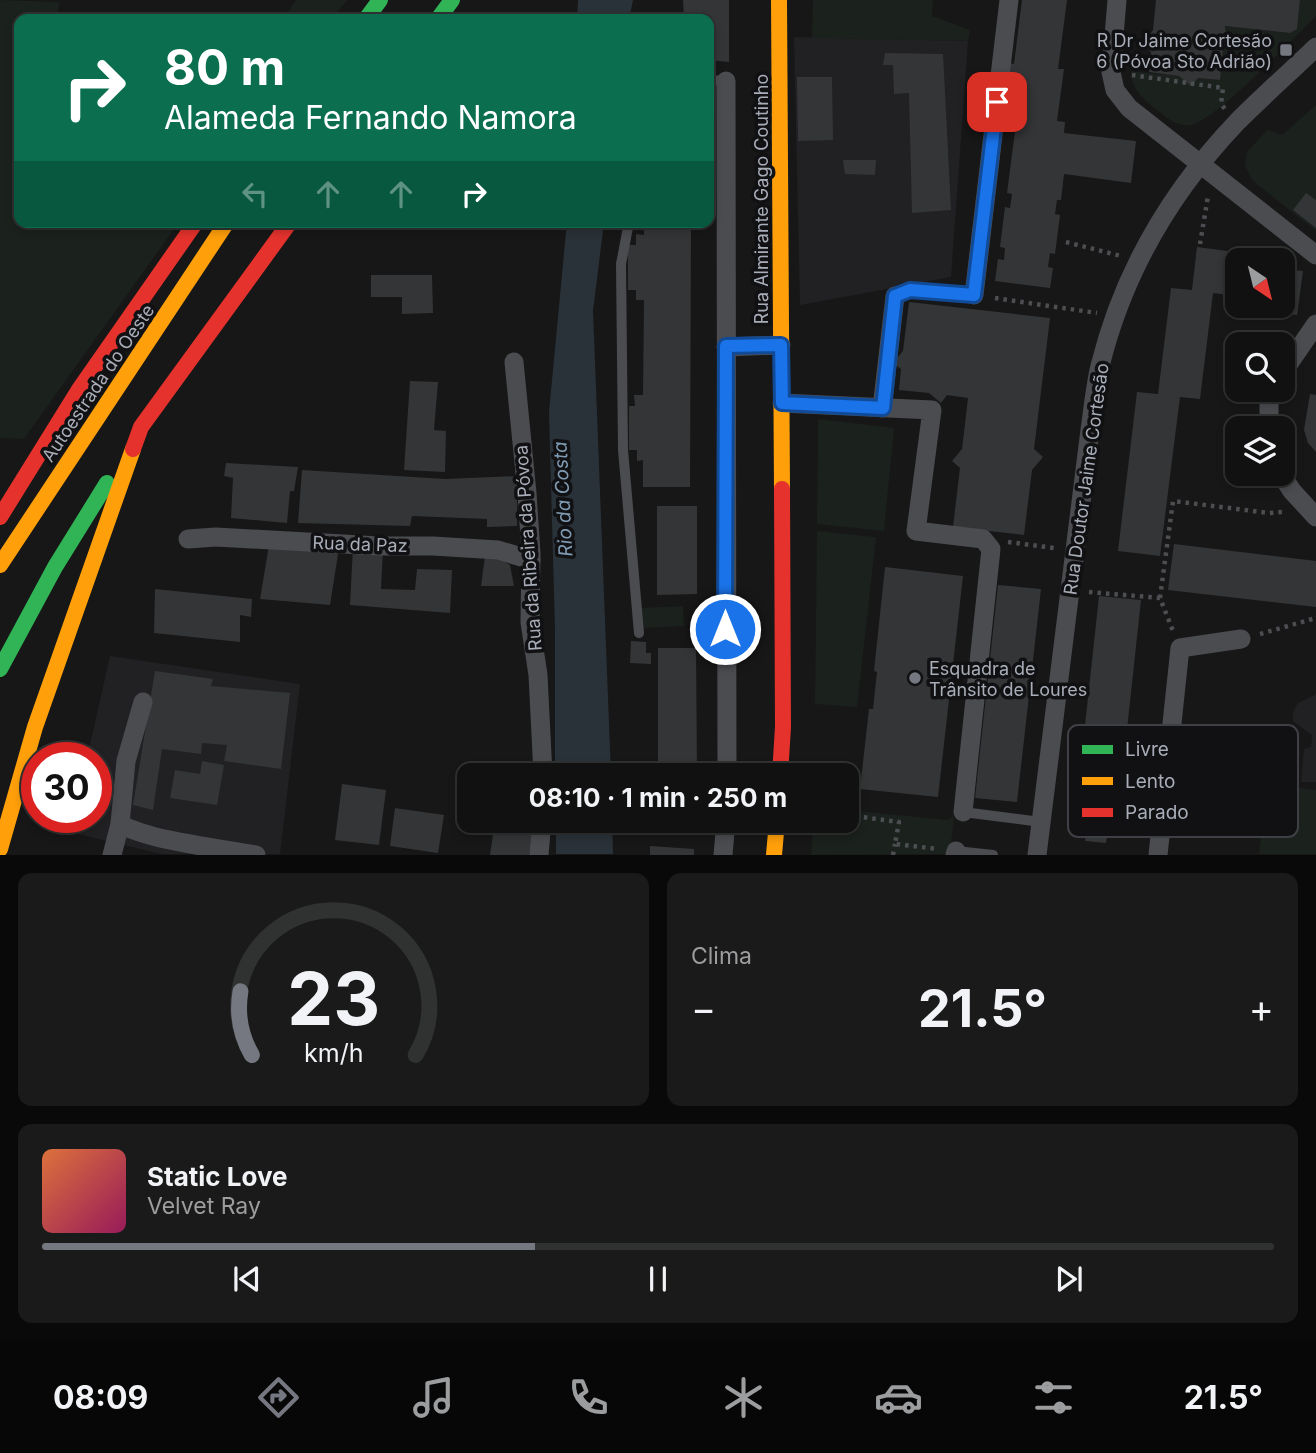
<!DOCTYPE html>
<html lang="pt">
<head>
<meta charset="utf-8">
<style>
  :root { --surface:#111; --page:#1a1a1a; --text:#f1f3f6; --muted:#9c9d9f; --line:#303131; --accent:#757880 }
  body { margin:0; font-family:Inter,sans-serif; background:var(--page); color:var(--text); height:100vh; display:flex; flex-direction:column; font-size:26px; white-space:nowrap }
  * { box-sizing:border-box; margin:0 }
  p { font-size:23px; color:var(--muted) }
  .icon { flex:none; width:38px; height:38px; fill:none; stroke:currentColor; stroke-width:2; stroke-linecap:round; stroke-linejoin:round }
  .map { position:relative; height:855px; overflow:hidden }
  .panel { display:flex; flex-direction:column; gap:18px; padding:18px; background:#090909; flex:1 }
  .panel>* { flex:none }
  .guide { position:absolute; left:14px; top:14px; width:700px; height:214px; border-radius:14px; box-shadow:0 4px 10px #0003,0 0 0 2px var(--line); background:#0b6e4f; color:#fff; overflow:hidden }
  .needle { width:46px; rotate:145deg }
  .controls { position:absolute; left:1225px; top:248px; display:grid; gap:14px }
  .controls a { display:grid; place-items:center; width:70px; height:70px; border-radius:14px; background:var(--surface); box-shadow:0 4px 10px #0003,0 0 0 2px var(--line); font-size:35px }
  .speed { position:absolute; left:21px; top:742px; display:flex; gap:14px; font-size:35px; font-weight:700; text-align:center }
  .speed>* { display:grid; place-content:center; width:91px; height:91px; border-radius:50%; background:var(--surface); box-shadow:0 4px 10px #0003,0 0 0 2px var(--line); line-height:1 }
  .speed .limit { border:10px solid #d22; background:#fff; color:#111 }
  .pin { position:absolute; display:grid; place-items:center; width:60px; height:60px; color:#fff; margin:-30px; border-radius:14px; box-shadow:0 4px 10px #0006 }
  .me { position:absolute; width:77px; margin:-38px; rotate:0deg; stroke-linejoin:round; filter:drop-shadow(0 0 5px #0008) }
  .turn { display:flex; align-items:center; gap:24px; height:147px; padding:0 35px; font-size:32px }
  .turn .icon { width:91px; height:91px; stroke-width:2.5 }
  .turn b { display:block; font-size:49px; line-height:60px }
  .lanes { display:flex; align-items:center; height:66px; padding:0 35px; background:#0003; justify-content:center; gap:35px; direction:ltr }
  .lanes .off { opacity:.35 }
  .big { font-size:52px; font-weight:700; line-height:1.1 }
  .panel .tile { flex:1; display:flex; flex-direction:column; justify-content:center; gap:10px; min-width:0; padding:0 24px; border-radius:14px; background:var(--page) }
  .panel .dial { align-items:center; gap:0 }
  .dial svg { height:182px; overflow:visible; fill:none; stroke:var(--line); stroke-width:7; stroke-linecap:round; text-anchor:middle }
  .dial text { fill:var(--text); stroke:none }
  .song { display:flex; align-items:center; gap:21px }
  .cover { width:84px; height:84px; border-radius:10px; background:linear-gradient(135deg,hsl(20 70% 55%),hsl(330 70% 35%)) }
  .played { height:7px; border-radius:4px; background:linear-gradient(90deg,var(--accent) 40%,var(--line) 40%) }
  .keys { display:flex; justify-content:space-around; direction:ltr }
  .heat { display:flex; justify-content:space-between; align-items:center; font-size:38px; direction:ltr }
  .panel .tiles { flex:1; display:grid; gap:18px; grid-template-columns:1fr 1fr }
  .tile:last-child { grid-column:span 2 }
  .trip { position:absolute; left:457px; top:763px; width:402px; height:70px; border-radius:14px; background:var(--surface); box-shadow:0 4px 10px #0003,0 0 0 2px var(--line); font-weight:700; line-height:70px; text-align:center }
  .tabs { display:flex; height:112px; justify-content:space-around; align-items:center; background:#070707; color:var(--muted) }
  .tabs .icon { width:49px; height:49px }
  .tabs .active { color:var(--accent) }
  .tabs b { font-size:32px; color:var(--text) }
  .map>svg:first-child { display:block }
  .built { fill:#212124 }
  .green { fill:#1b211c }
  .water { fill:#2a3239 }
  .building { fill:#343537 }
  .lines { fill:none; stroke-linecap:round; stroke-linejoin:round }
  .path { stroke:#4d4e52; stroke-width:4.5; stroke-dasharray:3.5 5; stroke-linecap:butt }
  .lane { stroke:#4b4c50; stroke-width:10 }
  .street { stroke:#4b4c50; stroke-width:19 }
  .fast { stroke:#30b455; stroke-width:16 }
  .slow { stroke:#ff9f0a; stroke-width:16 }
  .jam { stroke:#e5322d; stroke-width:16 }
  .route-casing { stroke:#114b97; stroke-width:18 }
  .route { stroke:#1a73e8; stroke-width:12 }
  .poi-dot { fill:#757880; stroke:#111113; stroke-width:2.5 }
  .labels { text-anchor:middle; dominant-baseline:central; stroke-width:7; stroke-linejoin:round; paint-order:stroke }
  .poi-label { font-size:18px; fill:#a8adb8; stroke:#111113; text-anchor:end }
  .street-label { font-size:18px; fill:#a8adb8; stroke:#111113 }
  .water-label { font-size:19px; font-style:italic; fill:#7f9bb3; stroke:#111113 }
  .key { fill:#111113; stroke:#3e4045; stroke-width:2 }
  .key-label { font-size:19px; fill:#a8adb8 }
</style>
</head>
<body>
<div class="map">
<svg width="1316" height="855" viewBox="0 0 1316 855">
  <rect width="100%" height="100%" fill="#171717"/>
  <g class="built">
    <path d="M794,37L968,41L951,277L800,305Z"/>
    <path d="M110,656L300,684L280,854H161L70,832L73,817H96V758H87Z"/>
    <path d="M1316,693V782H1301L1304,749L1311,747L1312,735L1293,721V712L1298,703L1315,695Z"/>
  </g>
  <g class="green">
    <path d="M0,0L59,2L58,18L95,19H19V222H179L24,439L0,438Z"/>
    <path d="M296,0H347L332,19H283Z"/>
    <path d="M813,0H933L932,16L970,30L968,41L812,38Z"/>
    <path d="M1300,0H1316V16C1294,38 1214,122 1190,125C1177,127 1167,118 1157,110C1144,100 1131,89 1131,71L1219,80L1225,26L1290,33L1297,28Z"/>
    <path d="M1316,105V231L1253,181L1245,166L1247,152L1267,130L1282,135Z"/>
    <path d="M818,419L894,428L884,531L817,524Z"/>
    <path d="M817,531L876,537L857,707L815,704Z"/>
    <path d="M683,606L684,626L642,628L641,608Z"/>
    <path d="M1267,784L1316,790V854H1259Z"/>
    <path d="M847,810L948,820L954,816L950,854L811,855L814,821H847Z"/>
  </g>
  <g class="water">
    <path d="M578,0H633L629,19H577Z"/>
    <path d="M567,222H604L593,311L611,775H555V629L549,412Z"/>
    <path d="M556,821H612L613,854H556Z"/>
  </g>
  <g class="building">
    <path d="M683,0H729V62L709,60V19H684Z"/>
    <path d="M1022,0H1067L1058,69H1064L1057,121L1065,122L1064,133L1136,141L1131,183L1064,174L1061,200H1057L1055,214L1060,215L1055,254L1050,253L1048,267L1053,268L1050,288L995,281L998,259L1004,260L1005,248L1000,247L1005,207L1010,208L1012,194L1007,193L1017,116L1003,115L1009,63L1014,64Z"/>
    <path d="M1156,0H1300L1297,29L1290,33L1225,26V30L1233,37L1223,49L1220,80L1198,78L1191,86L1179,76L1149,72L1151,52L1142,44L1153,30Z"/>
    <path d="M885,53L943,54L951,210L912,213L909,93L894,94L893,65H883Z"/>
    <path d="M797,77H832L833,140L798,141Z"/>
    <path d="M843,160H876L875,175L845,174Z"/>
    <path d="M1306,193L1316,200V228L1293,210Z"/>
    <path d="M644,222H691L690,487H643V460L637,461V450H629V406H635L634,395H643L644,300H636V290H628V245H636V234L644,235Z"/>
    <path d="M1197,247L1250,254L1249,261H1237V296L1213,293L1200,399L1180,397L1160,556L1118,551L1137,392L1158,394L1171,288L1192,290Z"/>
    <path d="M1283,269L1303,271L1297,315L1240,308L1283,306Z"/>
    <path d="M371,275H432L433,313L402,314V297H371Z"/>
    <path d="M909,302L1050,318L1034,449L1043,457L1032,470L1024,535L953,527L960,468L952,461L962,449L968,398L947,395L941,403L929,393L899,390L901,369L893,363L903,351Z"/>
    <path d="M410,381L438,382L434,430L446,431L445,472L404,470Z"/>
    <path d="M1310,394L1316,395V452L1308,443L1304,430Z"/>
    <path d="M226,463L298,467L294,491H290L287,523L231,518L233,478L224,476Z"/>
    <path d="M302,470L445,479L517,476V526L487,527V519L412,516L410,526L298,523Z"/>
    <path d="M657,506H697V594L657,595Z"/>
    <path d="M1174,544L1316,561V607L1168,590Z"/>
    <path d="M269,545L339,548L330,605L260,599Z"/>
    <path d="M353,547L383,549L381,589L415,590L417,569L452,570L450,613L350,605Z"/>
    <path d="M485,556L500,559L510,565L514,586H481Z"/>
    <path d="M885,567L963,576L938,797L860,789L869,709H873L877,672L874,671Z"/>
    <path d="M998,585L1041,589L1017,802L975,798Z"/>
    <path d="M155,589L252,599L251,617L240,615V642L154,633Z"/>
    <path d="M1099,596L1141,600L1118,813L1076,809Z"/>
    <path d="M631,641L646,642V653H651V664L630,663Z"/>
    <path d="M658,648H696L697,775H658Z"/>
    <path d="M155,671L213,679L211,686L290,693L281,769L224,761L227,745L202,743L201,754L162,749L153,810L133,805Z"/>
    <path d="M202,761L224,765L217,805L170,798L175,770L200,774Z"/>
    <path d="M342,784L386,790L379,845L335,840Z"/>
    <path d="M395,808L444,815L438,853L390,846Z"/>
    <path d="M1087,820L1109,822L1106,843L1085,841Z"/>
    <path d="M495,821H534L531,855H490Z"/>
    <rect x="658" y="821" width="38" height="3"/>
    <path d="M650,846L694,849V855H650Z"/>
  </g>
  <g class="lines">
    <g class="path">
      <path d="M1132,75L1223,88L1221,104L1225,109"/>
      <path d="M1066,242L1121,256"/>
      <path d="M1200,244L1208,196"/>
      <path d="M995,298L1097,313"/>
      <path d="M1008,542L1054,548"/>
      <path d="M1089,592L1160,598L1173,631"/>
      <path d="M1160,598L1173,501L1269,513L1283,512"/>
      <path d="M1260,634L1316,618"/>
      <path d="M847,815L899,822L895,844L938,849"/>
      <path d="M893,855L895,844"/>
    </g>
    <g class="lane">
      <path d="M709,80L726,81"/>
      <path d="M629,222L621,264L623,450L639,633"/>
      <path d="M895,296L910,290L974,295"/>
      <path d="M963,812L1041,822"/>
      <path d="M956,851L993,855"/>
    </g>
    <g class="street">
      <path d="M1117,0L1111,72L1115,90L1129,108L1316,255"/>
      <path d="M726,81L727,775"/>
      <path d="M974,295L1009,0"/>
      <path d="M726,347L781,345"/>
      <path d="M514,362L527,493L531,553L530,622L538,675L543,775"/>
      <path d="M1283,372L1316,324"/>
      <path d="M782,403L932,410L916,531L983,539L991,549L963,812"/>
      <path d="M882,408L895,296"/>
      <path d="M1269,429V403L1275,390"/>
      <path d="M1281,474L1292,491L1316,517"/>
      <path d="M188,539L216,537L379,546H433L498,550L531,560"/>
      <path d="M120,824C151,841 218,848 256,855"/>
      <path d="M112,855L120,824L126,761L143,702"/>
      <path d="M539,855L542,821"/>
      <path d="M723,855L726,821"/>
      <path d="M955,855L956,851"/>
      <path d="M1037,855L1090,430C1093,409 1095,387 1100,366C1123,273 1172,190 1238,121C1263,96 1290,72 1316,47"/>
      <path d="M1158,855L1180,648L1241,639"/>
    </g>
    <g class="fast">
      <path d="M366,19L380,0"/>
      <path d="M438,19L452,0"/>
      <path d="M0,669L55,567L107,483"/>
    </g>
    <g class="slow">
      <path d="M779,0L782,489"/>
      <path d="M0,565L227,222"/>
      <path d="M0,849L35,727L133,449"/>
      <path d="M774,855L777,821"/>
    </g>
    <g class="jam">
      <path d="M133,449L141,427L290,222"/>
      <path d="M0,517L80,388L196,222"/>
      <path d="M780,775L783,727L782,489"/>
    </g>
  </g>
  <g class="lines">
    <defs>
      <path id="route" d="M725,629L726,346L781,345L782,403L883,408L895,296L910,290L974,295L997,102"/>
    </defs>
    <use href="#route" class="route-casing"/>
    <use href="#route" class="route"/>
  </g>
  <g class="poi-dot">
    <rect x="1279" y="43" width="14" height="14" rx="3.5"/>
    <circle cx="915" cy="678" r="7"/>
  </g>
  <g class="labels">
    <g class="poi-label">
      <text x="1272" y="40">R Dr Jaime Cortesão<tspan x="1272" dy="21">6 (Póvoa Sto Adrião)</tspan></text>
      <text x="929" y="668" text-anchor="start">Esquadra de<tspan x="929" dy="21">Trânsito de Loures</tspan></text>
    </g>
    <g class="street-label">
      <text transform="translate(761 199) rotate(-90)">Rua Almirante Gago Coutinho</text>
      <text transform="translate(98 383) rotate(-56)">Autoestrada do Oeste</text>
      <text transform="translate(1086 479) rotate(-82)">Rua Doutor Jaime Cortesão</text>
      <text transform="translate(360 544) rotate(2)">Rua da Paz</text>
      <text transform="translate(528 548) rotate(-94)">Rua da Ribeira da Póvoa</text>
    </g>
    <g class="water-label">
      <text transform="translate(563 499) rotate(-93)">Rio da Costa</text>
    </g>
  </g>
  <rect x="1068" y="725" width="230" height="112" rx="10" class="key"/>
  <rect x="1082" y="745" width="31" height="9" fill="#30b455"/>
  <rect x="1082" y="777" width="31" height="8" fill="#ff9f0a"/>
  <rect x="1082" y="808" width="31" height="9" fill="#e5322d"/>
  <g class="key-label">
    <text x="1125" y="756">Livre</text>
    <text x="1125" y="788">Lento</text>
    <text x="1125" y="819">Parado</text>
  </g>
</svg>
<div class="controls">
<a><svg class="needle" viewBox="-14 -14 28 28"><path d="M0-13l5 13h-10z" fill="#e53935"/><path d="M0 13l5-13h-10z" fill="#9c9d9f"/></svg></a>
<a><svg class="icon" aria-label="search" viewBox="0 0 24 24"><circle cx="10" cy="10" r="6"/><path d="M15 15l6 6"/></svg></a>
<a><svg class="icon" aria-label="layers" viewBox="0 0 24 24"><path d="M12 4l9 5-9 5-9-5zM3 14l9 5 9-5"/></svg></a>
</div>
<div class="speed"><div class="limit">30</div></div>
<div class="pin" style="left:997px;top:102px;background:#d93025"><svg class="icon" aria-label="arrive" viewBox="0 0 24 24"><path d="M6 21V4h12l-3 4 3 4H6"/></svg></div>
<svg class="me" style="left:725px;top:629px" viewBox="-20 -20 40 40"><circle r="17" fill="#1a73e8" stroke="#fff" stroke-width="3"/><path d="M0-11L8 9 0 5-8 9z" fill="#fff"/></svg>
<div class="trip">08:10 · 1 min · 250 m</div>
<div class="guide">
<div class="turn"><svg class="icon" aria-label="right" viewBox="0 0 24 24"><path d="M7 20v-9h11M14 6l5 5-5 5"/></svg><div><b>80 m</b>Alameda Fernando Namora</div></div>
<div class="lanes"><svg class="icon off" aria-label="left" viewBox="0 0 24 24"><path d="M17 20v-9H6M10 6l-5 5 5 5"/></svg><svg class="icon off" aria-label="ahead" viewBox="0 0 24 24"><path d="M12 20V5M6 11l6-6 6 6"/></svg><svg class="icon off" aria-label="ahead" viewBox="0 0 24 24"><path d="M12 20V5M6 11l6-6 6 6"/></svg><svg class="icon" aria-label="right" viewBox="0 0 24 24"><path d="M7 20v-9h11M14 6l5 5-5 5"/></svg></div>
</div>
</div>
<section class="panel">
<div class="tiles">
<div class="tile dial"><svg viewBox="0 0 100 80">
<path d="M14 69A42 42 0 1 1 86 69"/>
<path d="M14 69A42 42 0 0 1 9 41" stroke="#757880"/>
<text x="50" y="56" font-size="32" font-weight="700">23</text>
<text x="50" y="72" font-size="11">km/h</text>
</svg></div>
<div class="tile"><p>Clima</p>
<div class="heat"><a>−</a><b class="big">21.5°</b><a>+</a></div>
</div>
<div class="tile">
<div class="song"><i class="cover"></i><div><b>Static Love</b><p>Velvet Ray</p></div></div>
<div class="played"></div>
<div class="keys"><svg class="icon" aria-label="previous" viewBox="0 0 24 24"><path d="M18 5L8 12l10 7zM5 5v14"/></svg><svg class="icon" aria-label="pause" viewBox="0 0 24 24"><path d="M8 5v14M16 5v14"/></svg><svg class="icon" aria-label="next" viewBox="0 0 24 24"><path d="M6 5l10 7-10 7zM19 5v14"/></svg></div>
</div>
</div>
</section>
<nav class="tabs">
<b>08:09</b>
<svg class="icon active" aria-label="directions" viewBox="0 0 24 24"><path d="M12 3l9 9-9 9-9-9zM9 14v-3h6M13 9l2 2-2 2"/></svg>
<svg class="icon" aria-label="music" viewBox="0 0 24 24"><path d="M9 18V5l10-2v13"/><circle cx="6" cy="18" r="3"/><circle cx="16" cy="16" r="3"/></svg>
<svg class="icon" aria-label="phone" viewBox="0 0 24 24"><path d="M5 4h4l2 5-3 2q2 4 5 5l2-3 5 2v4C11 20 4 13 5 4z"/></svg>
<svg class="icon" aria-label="climate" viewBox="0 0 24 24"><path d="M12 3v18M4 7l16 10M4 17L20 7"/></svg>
<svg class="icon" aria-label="car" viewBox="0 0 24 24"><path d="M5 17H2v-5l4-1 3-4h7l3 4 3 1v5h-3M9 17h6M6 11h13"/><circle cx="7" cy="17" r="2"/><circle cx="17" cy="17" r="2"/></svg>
<svg class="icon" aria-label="filters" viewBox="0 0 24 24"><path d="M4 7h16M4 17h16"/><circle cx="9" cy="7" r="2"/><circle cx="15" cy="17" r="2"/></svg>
<b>21.5°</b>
</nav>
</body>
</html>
